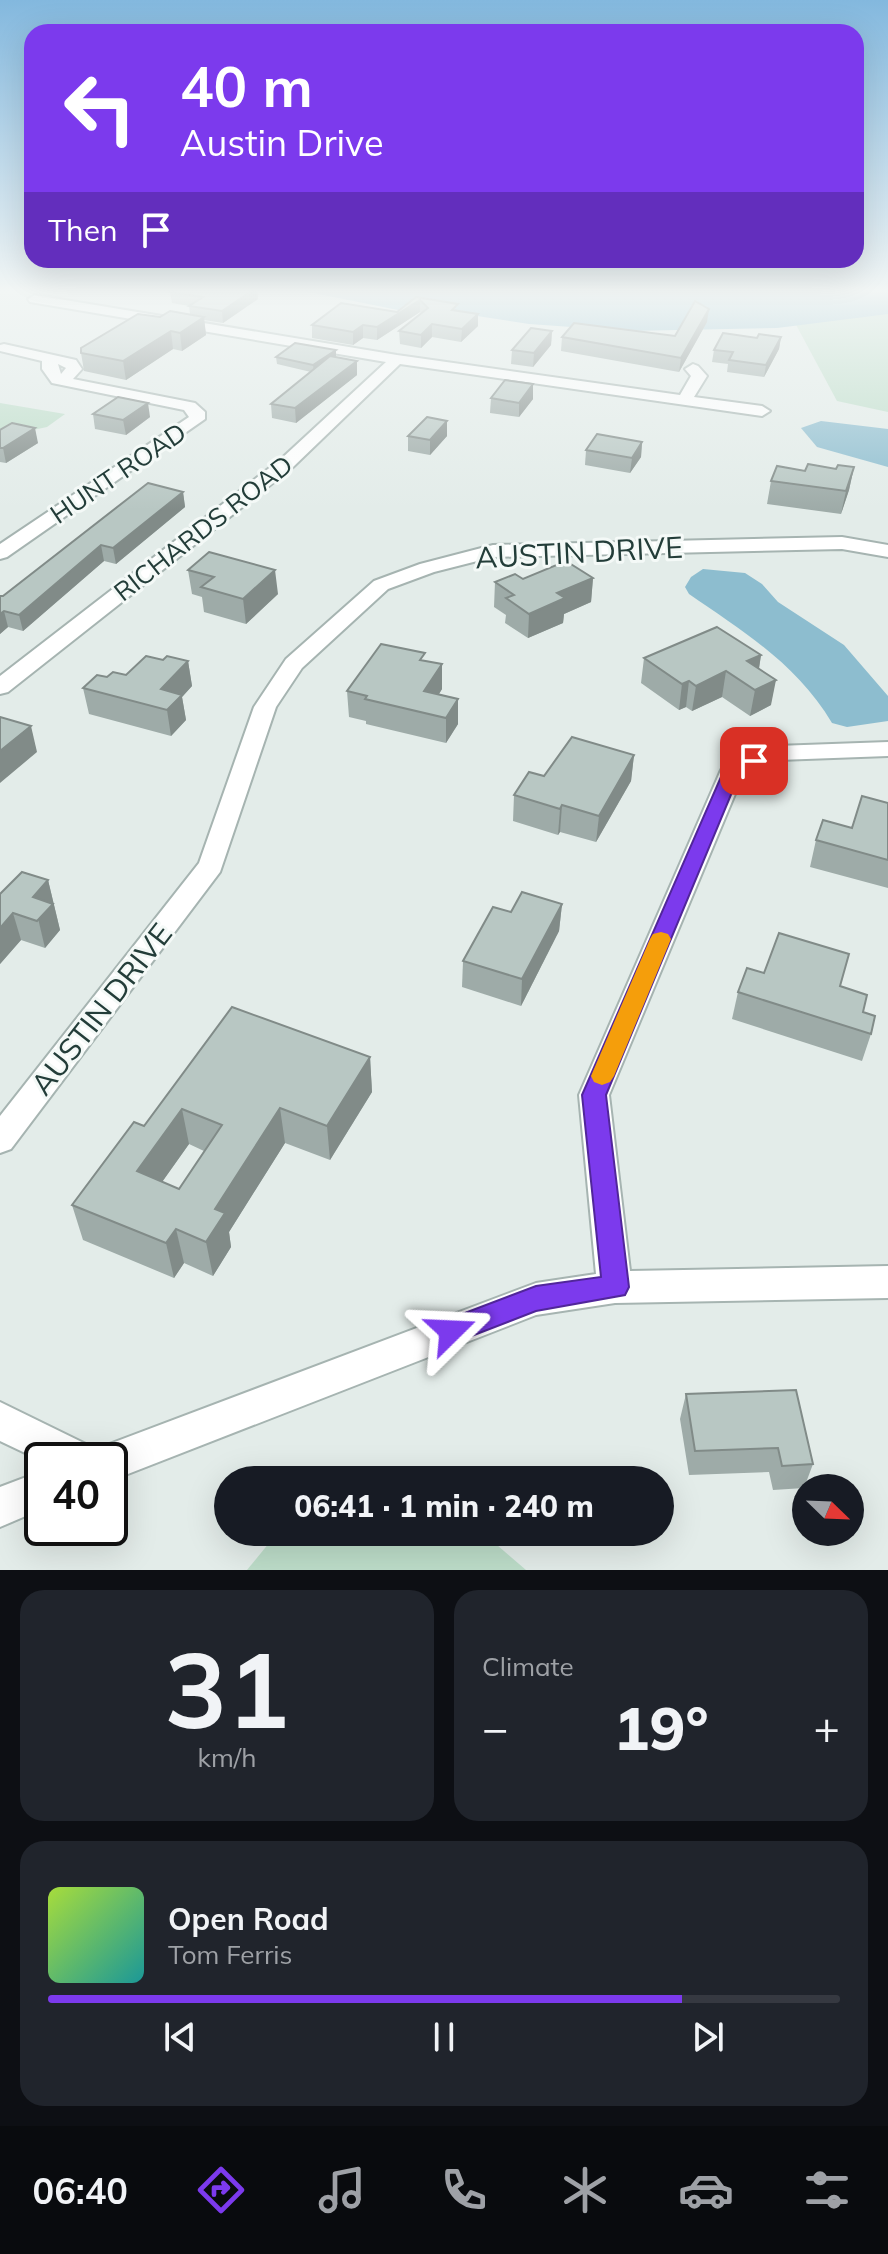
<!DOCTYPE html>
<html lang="en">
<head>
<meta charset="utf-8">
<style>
  :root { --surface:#171b24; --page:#20242c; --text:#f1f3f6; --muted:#9ea1a6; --line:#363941; --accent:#7c3aed }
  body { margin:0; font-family:Mulish,sans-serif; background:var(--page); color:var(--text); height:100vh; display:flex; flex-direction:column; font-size:30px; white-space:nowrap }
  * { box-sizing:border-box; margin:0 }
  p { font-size:26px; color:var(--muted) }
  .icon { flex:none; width:44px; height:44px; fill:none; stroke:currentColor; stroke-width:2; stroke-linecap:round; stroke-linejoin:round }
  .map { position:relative; height:1570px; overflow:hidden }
  .details { display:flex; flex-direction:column; gap:20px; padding:20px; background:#0d0f14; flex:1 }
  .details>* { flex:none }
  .top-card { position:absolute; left:24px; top:24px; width:840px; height:244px; border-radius:24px; box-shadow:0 8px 32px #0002; background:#7c3aed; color:#fff; overflow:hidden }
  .needle { width:52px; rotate:113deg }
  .controls { position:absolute; left:792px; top:1474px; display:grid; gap:16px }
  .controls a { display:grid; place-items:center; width:72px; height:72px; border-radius:50%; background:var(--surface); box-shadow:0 8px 32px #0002; font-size:40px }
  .speed { position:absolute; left:24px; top:1442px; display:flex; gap:16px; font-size:40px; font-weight:700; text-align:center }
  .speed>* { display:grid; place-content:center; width:104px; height:104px; border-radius:50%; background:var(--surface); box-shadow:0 8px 32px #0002; line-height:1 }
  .speed .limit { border:4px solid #111; border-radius:12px; background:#fff; color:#111 }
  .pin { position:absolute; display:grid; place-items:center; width:68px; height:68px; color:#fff; margin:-34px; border-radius:16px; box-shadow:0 4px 12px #0006 }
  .me { position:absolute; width:88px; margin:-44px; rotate:69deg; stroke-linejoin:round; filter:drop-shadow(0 0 6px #0008) }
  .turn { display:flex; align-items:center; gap:28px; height:168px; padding:0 24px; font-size:36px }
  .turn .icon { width:104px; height:104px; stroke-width:2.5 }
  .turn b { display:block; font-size:56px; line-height:68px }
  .then { display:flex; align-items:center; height:76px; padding:0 24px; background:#0003; gap:16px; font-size:30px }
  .big { font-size:60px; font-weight:800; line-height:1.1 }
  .details .widget { flex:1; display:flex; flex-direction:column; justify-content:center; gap:12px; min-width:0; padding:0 28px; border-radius:24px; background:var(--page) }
  .details .dial { align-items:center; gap:0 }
  .dial b { font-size:104px; line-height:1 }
  .song { display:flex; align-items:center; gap:24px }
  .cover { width:96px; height:96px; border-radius:12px; background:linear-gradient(135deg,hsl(80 70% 55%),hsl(180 70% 35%)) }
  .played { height:8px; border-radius:4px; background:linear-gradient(90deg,var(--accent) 80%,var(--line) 80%) }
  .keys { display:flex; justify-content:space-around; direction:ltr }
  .heat { display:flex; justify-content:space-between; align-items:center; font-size:44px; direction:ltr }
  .details .tiles { flex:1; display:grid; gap:20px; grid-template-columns:1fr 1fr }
  .widget:last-child { grid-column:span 2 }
  .trip { position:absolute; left:214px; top:1466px; width:460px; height:80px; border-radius:40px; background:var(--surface); box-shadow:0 8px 32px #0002; font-weight:800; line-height:80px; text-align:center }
  .menu { display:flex; height:128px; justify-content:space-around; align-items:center; background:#090b0e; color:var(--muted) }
  .menu .icon { width:56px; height:56px }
  .menu .on { color:var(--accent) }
  .menu b { font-size:36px; color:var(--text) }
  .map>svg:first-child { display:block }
  .green { fill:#bdddc9 }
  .water { fill:#8dbdcf }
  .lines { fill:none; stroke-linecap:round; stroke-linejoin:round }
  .minor-casing { stroke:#a6b4b1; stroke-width:4 }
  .minor { fill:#fff; fill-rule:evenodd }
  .wall { fill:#9eaba8; fill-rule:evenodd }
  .shaded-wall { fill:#818b88 }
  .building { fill:#b8c7c3; stroke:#818b88; stroke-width:2; fill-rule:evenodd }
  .route { fill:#7c3aed; stroke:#51269a; stroke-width:2 }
  .slow { fill:#f59e0b }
  .labels { text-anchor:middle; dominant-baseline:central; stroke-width:6; stroke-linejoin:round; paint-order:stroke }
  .far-street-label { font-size:26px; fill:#233d39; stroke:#f4f9f7 }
  .street-label { font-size:30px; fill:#233d39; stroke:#f4f9f7 }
</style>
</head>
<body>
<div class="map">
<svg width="888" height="1570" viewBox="0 0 888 1570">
  <rect width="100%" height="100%" fill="#e3ece9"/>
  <g class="green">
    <path d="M888,310V412L837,401L794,321Z"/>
    <path d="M0,403L65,414L47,427L0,437Z"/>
    <path d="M278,1532H482L526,1570H247Z"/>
  </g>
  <g class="water">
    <path d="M299,290H888V314L777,328L629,331L529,324L464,314L403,311Z"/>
    <path d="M821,421L888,429V467L817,447L801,428Z"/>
    <path d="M703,569L745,573L762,584L778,602L844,645L888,696V721L847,727L832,723C797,664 744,632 689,594L685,587L691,577Z"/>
  </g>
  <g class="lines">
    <defs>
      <g id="minor">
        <path d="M35,295L397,355L680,395L691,376L685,369L693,364L698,366L707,376L694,397L762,406L770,411L762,416L400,364L293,467L8,692L0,694V676L281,459L386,362L30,302L28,299Z"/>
        <path d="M4,344L76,360L82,369L73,379L195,403L205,412V419L7,557L0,559V544L189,417L184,410L52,383L42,369V361L0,351V345ZM58,364L66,368L61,374Z"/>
        <path d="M842,537L888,545V557L842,549L493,557L434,572L388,589L302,668L276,707L220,872L11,1149L0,1153V1116L199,863L254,707L286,659L374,581L420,564L493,545Z"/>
        <path d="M888,742V756L779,760L743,775L609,1095L630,1271L888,1266V1298L615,1303L536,1315L110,1481V1460L42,1461L0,1441V1402L96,1449L536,1283L596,1274L579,1095L721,770L725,765L776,746Z"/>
        <path d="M42,1471V1509L0,1527V1487Z"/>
      </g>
    </defs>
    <use href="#minor" class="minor-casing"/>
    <use href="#minor" class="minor"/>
  </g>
  <g class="wall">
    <path d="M170,292L258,299L223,323L204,320L206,335L182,351L173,349L126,380L84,371L81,353L160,317L190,314L189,306L172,303Z"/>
    <path d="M416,297L458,310L478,326L461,342L432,337L421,348L400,344L399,331L422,314L420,312L377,340L363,338L353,345L312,338V325L397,312Z"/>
    <path d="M707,322L679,372L561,351L562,337L675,336Z"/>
    <path d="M552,331L551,345L533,367L511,364L512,350Z"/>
    <path d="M781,337L779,349L764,377L727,372L728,364L712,362L714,350L757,338Z"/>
    <path d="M276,357H336H335L357,361V375L296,423L272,418L271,404L311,372L277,364Z"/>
    <path d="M533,384V399L519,417L490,413L491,398Z"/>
    <path d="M93,414L150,417L126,435L95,429Z"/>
    <path d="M447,421V436L430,455L408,451V436Z"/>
    <path d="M0,430L38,443L6,463L0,462Z"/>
    <path d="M642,442L641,457L630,473L585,465L586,450Z"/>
    <path d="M854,467L849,490L841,514L767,504L771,481L805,471Z"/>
    <path d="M183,492L185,507L116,564L104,561L23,631L8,627L0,634V596H3Z"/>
    <path d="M188,570L278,594L246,624L204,612L202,597L192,594Z"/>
    <path d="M593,578L591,602L564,614L563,623L528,638L505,623L506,615L494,607L495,582L523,579Z"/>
    <path d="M761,655L759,669L771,705L750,716L722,697L692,711L686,707L679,710L641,683L644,658Z"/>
    <path d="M163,660L188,661L192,686L182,697L186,720L171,736L89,714L83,688L107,677L126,675Z"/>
    <path d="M425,661L442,689L439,694L458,699V724L446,743L366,724V721L349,717L347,691Z"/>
    <path d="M634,755L631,781L596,842L560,832L558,835L513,821L514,795L544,776Z"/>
    <path d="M888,803V888L810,867L816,840L852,828Z"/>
    <path d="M48,880L60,930L45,948L21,940L0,964V894Z"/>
    <path d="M562,904L559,931L521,1006L462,987L463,961L511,912Z"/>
    <path d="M764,973L840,987L863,1012L871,1034L862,1061L732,1019L738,992Z"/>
    <path d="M232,1007L370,1057L372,1092L330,1160L285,1143L229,1232L231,1247L213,1276L184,1263L174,1278L83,1240L72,1205L144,1126ZM189,1144L204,1151L179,1189L162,1182Z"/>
    <path d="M686,1394L813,1464L804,1488L773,1490L769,1472L689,1475L680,1419Z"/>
  </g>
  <g class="shaded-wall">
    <path d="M253,290H257L258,299L223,323L222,311Z"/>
    <path d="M420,300V312L377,340V327Z"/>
    <path d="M709,309L707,322L679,372L681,358Z"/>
    <path d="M478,314V326L461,342L462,329Z"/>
    <path d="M204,317L206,335L182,351L180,333Z"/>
    <path d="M432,324V337L421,348V335Z"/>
    <path d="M363,325V338L353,345V332Z"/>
    <path d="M171,331L173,349L126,380L123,361Z"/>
    <path d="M552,331L551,345L533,367L534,353Z"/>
    <path d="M781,337L779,349L764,377L766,365Z"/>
    <path d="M336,350V357L314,373L313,365Z"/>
    <path d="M357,361V375L296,423L295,408Z"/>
    <path d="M533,384V399L519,417V403Z"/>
    <path d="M148,403L150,417L126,435L123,420Z"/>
    <path d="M447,421V436L430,455V440Z"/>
    <path d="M35,428L38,443L6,463L3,448Z"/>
    <path d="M642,442L641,457L630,473L632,458Z"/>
    <path d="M854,467L849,490L841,514L846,491Z"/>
    <path d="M183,492L185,507L116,564L113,548Z"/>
    <path d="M101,545L104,561L23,631L19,615Z"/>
    <path d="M275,570L278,594L246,624L243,599Z"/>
    <path d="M593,578L591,602L564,614L563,623L528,638L529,614L557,593Z"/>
    <path d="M4,611L8,627L0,634V614Z"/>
    <path d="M761,655L757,680L747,661Z"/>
    <path d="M188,661L192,686L182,697L186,720L171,736L167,710L161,689Z"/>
    <path d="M442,664V689L427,713L424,691Z"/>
    <path d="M726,671L722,697L692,711L696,686Z"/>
    <path d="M776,680L771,705L750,716L755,690Z"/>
    <path d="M689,681L686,707L679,710L682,684Z"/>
    <path d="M458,699V724L446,743V718Z"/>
    <path d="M31,726L37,752L0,783V751Z"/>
    <path d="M634,755L631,781L596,842L599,816Z"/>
    <path d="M562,805L560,832L558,835L560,809Z"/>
    <path d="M48,880L60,930L45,948L33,897Z"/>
    <path d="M562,904L559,931L521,1006L522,979Z"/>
    <path d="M13,913L21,940L0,964V928Z"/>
    <path d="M370,1057L372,1092L330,1160L327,1126Z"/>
    <path d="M280,1108L285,1143L229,1232L231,1247L213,1276L206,1242L215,1209Z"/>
    <path d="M182,1109L189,1144L145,1206L137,1171Z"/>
    <path d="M176,1229L184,1263L174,1278L166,1243Z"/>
  </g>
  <g class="building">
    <path d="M172,290H253L222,311L189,306L203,297L170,292Z"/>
    <path d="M416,297L458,304L452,310L478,314L462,329L432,324L421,335L399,331L428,308L420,300L377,327L363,325L353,332L312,325L341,303L397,312Z"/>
    <path d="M695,301L709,309L681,358L562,337L574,323L675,336Z"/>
    <path d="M170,311L204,317L180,333L171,331L123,361L81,353V348L138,314L160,317Z"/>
    <path d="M531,328L552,331L534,353L512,350Z"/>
    <path d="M723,333L757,338L759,334L781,337L766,365L729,360L733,352L714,350Z"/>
    <path d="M295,343L336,350L313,365L276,357Z"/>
    <path d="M330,356L357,361L295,408L271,404Z"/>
    <path d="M505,380L533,384L519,403L491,398Z"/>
    <path d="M118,397L148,403L123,420L93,414Z"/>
    <path d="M427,417L447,421L430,440L408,436Z"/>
    <path d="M12,423L35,428L3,448H0V430Z"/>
    <path d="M597,434L642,442L632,458L586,450Z"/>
    <path d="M808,464L836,469L838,465L854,467L846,491L771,481L777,466L805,471Z"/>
    <path d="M148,483L183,492L113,548L101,545L19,615L4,611L0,614V596H3Z"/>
    <path d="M209,552L275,570L243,599L201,587L214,577L188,570Z"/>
    <path d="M566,561L593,578L557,593L565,598L529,614L506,598L514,595L495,582L515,574L523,579Z"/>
    <path d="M717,627L761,655L747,661L776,680L755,690L726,671L696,686L689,681L682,684L644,658Z"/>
    <path d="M381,644L425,653L420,660L442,664L424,691L458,699L446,718L365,699L367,696L347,691Z"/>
    <path d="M146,656L163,660L167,656L188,661L161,689L182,695L167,710L83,688L97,675L107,677L113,672L126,675Z"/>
    <path d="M0,717L31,726L0,751Z"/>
    <path d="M572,737L634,755L599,816L562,805L560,809L514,795L529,772L544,776Z"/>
    <path d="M862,796L888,803V860L816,840L823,820L852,828Z"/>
    <path d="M22,872L48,880L33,897L53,904L37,921L13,913L0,928V894Z"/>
    <path d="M522,892L562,904L522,979L463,961L493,907L511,912Z"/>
    <path d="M779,933L849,954L840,986L867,995L863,1012L875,1016L871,1034L738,992L747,968L764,973Z"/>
    <path d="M232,1007L370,1057L327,1126L280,1108L215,1209L225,1213L206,1242L176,1229L166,1243L72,1205L134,1122L144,1126ZM182,1109L222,1125L179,1189L137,1171Z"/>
    <path d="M796,1390L813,1464L782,1466L778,1448L695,1451L686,1394Z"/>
  </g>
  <linearGradient id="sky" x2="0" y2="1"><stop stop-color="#83b8de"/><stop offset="0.57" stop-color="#f2f6f5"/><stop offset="1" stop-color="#f2f6f5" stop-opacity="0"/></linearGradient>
  <rect width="888" height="510" fill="url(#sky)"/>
  <path class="route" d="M754,756L763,761L740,773L606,1095L629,1287L625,1295L536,1311L451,1344L441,1340L438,1331L441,1322L536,1286L601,1277L582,1095L724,770L727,766Z"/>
  <path class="slow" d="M661,932L668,934L671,939L614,1076L610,1082L602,1085L594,1082L591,1076L650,939L653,934Z"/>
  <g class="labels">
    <g class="far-street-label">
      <text transform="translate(118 473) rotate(-34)">HUNT ROAD</text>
      <text transform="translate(203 528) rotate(-38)">RICHARDS ROAD</text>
    </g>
    <g class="street-label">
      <text transform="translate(579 552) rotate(-3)">AUSTIN DRIVE</text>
      <text transform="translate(101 1009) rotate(-52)">AUSTIN DRIVE</text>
    </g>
  </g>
</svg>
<div class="controls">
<a><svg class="needle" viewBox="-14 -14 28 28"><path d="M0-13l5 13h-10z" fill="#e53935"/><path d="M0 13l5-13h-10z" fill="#9ea1a6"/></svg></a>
</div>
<div class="speed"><div class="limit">40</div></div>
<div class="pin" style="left:754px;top:761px;background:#d93025"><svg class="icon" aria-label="arrive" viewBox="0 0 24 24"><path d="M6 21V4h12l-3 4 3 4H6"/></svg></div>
<svg class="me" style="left:451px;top:1331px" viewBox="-20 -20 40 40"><path d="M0-17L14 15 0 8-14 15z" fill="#7c3aed" stroke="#fff" stroke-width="4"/></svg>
<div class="trip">06:41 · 1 min · 240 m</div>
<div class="top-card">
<div class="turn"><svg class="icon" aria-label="left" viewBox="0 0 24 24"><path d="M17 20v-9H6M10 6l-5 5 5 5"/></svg><div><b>40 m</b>Austin Drive</div></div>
<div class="then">Then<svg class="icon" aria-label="arrive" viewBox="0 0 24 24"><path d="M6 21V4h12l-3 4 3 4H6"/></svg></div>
</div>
</div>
<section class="details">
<div class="tiles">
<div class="widget dial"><b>31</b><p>km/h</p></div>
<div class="widget"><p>Climate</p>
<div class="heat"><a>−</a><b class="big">19°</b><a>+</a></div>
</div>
<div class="widget">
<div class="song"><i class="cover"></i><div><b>Open Road</b><p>Tom Ferris</p></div></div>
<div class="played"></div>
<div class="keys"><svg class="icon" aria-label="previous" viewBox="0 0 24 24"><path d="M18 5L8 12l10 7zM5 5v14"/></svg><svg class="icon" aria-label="pause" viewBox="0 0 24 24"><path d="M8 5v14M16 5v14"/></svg><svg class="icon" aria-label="next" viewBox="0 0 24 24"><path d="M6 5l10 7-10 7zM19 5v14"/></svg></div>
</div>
</div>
</section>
<nav class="menu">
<b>06:40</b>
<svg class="icon on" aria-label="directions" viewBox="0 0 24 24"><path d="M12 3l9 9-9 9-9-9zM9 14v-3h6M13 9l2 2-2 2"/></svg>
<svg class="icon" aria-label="music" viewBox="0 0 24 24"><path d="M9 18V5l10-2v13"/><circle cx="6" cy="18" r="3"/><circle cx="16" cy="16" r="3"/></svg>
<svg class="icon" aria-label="phone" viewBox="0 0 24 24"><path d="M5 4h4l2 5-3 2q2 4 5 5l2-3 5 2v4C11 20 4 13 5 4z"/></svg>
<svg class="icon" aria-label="climate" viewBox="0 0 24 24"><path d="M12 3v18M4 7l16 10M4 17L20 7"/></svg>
<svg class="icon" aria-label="car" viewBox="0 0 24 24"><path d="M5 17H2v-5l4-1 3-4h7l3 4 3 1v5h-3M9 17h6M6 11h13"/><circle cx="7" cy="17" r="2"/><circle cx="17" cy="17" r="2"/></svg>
<svg class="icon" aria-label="filters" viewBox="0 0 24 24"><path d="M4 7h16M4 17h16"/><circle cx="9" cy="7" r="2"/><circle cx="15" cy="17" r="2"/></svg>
</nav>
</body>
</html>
